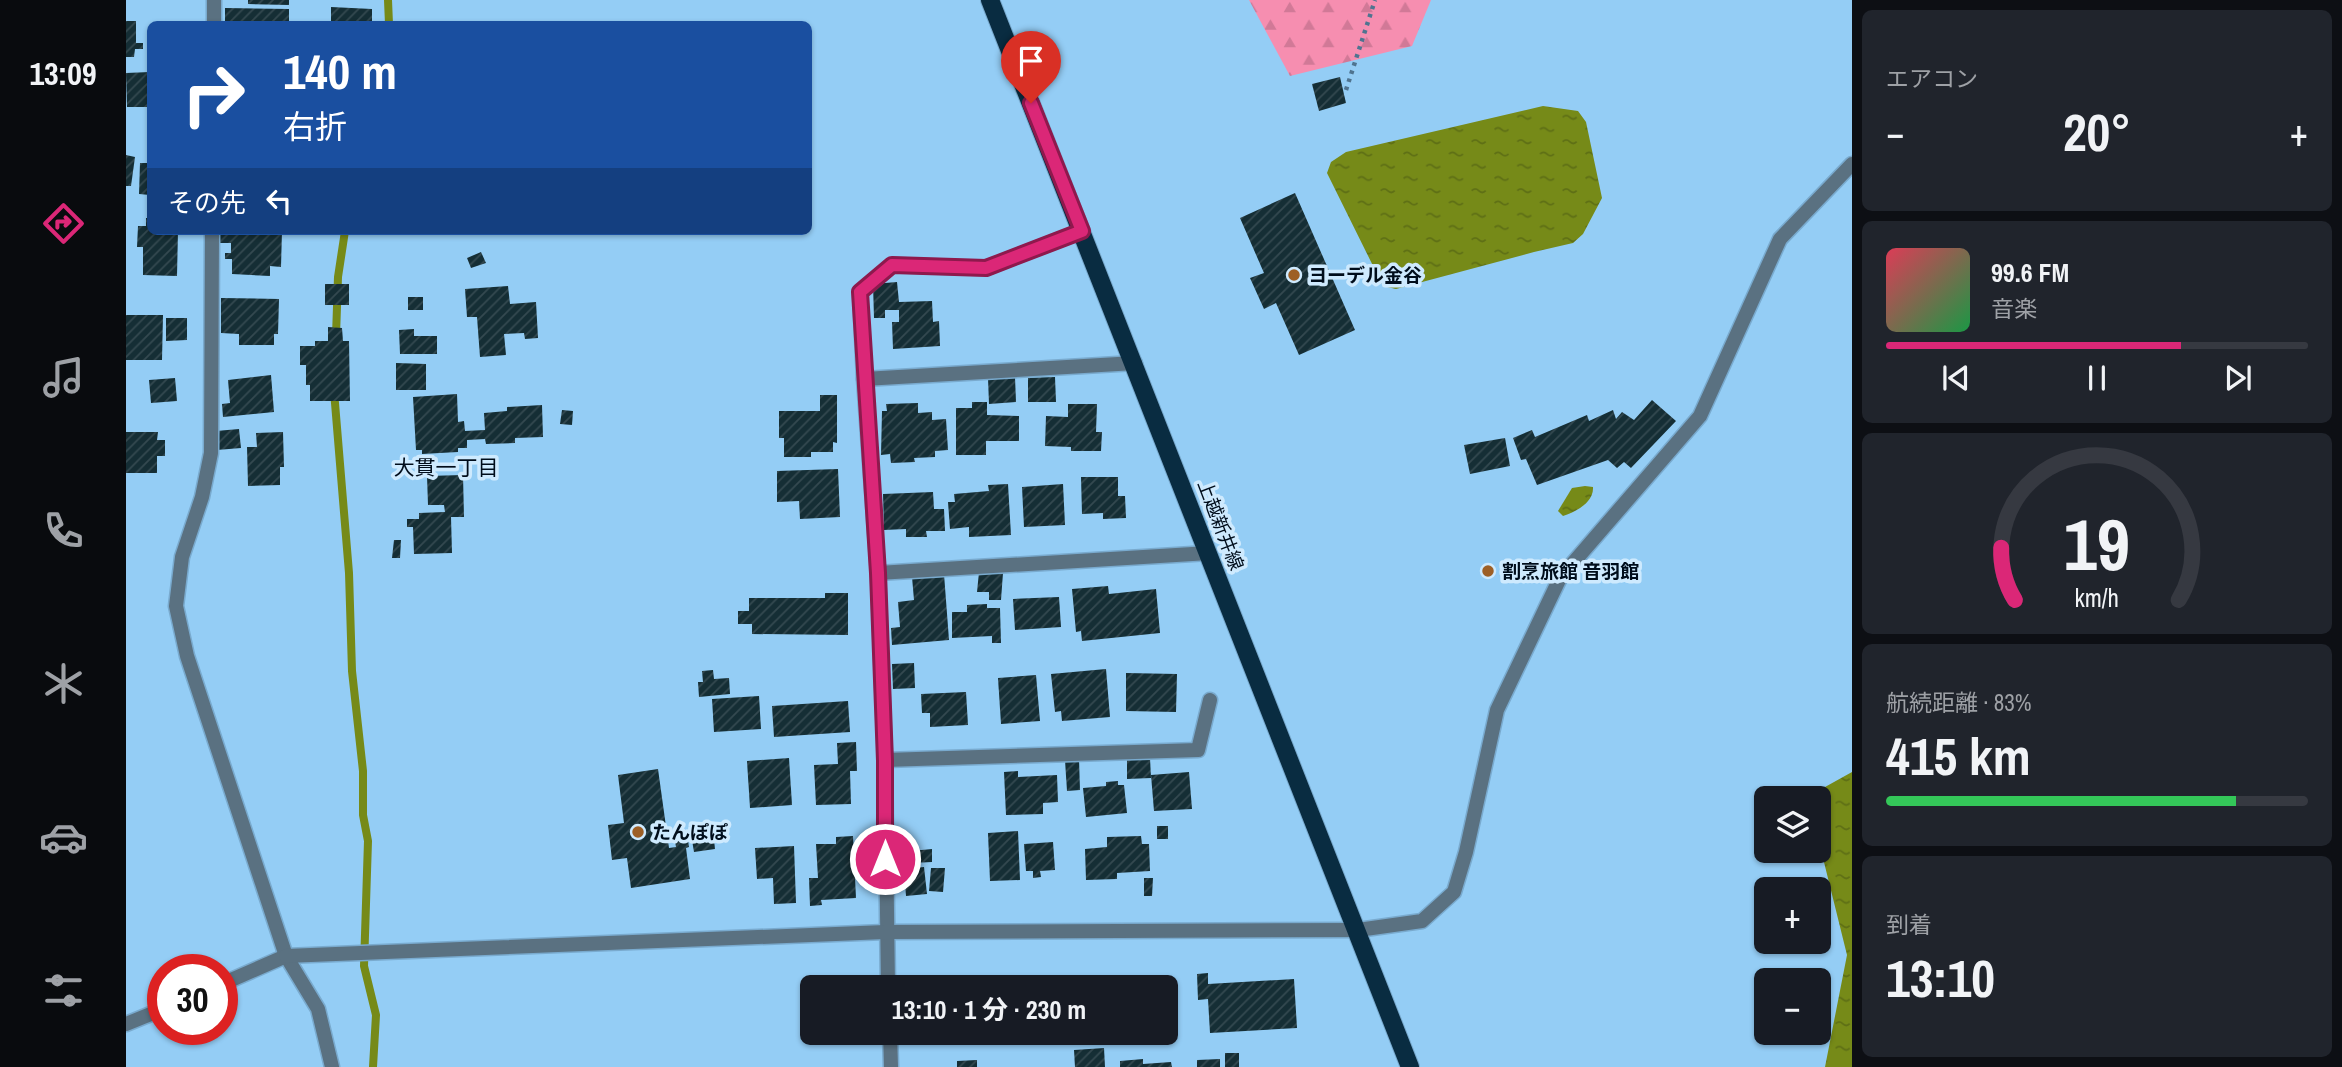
<!DOCTYPE html>
<html lang="ja">
<head>
<meta charset="utf-8">
<style>
  :root { --surface:#171b24; --page:#20242c; --text:#f1f3f6; --muted:#9ea1a6; --line:#363941; --accent:#db2777 }
  body { margin:0; font-family:"Archivo Narrow","Noto Sans JP",sans-serif; background:var(--page); color:var(--text); height:100vh; display:flex; flex-direction:column; font-size:26px; white-space:nowrap }
  * { box-sizing:border-box; margin:0 }
  p { font-size:23px; color:var(--muted) }
  .icon { flex:none; width:38px; height:38px; fill:none; stroke:currentColor; stroke-width:2; stroke-linecap:round; stroke-linejoin:round }
  .map { position:relative; flex:1; overflow:hidden }
  .panel { display:flex; flex-direction:column; gap:10px; padding:10px; background:#0d0f14; width:490px }
  .panel>* { flex:none }
  .hud { position:absolute; left:21px; top:21px; width:665px; height:214px; border-radius:10px; box-shadow:0 2px 5px #0004; background:#1a4fa0; color:#fff; overflow:hidden }
  .fabs { position:absolute; left:1628px; top:786px; display:grid; gap:14px }
  .fabs a { display:grid; place-items:center; width:77px; height:77px; border-radius:10px; background:var(--surface); box-shadow:0 2px 5px #0004; font-size:35px }
  .speed { position:absolute; left:21px; top:954px; display:flex; gap:14px; font-size:35px; font-weight:700; text-align:center }
  .speed>* { display:grid; place-content:center; width:91px; height:91px; border-radius:50%; background:var(--surface); box-shadow:0 2px 5px #0004; line-height:1 }
  .speed .limit { border:10px solid #d22; background:#fff; color:#111 }
  .pin { position:absolute; display:grid; place-items:center; width:60px; height:60px; color:#fff; margin:-72px -30px; border-radius:50% 50% 50% 0; rotate:-45deg; box-shadow:0 0 7px #0007 }
  .pin .icon { rotate:45deg }
  .me { position:absolute; width:77px; margin:-38px; rotate:0deg; stroke-linejoin:round; filter:drop-shadow(0 0 5px #0008) }
  .turn { display:flex; align-items:center; gap:24px; height:147px; padding:0 21px; font-size:32px }
  .turn .icon { width:91px; height:91px; stroke-width:2.5 }
  .turn b { display:block; font-size:49px; line-height:60px }
  .then { display:flex; align-items:center; height:66px; padding:0 21px; background:#0003; gap:14px; font-size:26px }
  .big { font-size:52px; font-weight:700; line-height:1.1 }
  .panel .tile { flex:1; display:flex; flex-direction:column; justify-content:center; gap:10px; min-width:0; padding:0 24px; border-radius:10px; background:var(--page) }
  .panel .dial { align-items:center; gap:0 }
  .dial svg { height:182px; overflow:visible; fill:none; stroke:var(--line); stroke-width:7; stroke-linecap:round; text-anchor:middle }
  .dial text { fill:var(--text); stroke:none }
  .song { display:flex; align-items:center; gap:21px }
  .cover { width:84px; height:84px; border-radius:10px; background:linear-gradient(135deg,hsl(350 70% 55%),hsl(140 70% 35%)) }
  .played { height:7px; border-radius:4px; background:linear-gradient(90deg,var(--accent) 70%,var(--line) 70%) }
  .keys { display:flex; justify-content:space-around; direction:ltr }
  .heat { display:flex; justify-content:space-between; align-items:center; font-size:38px; direction:ltr }
  .charge { height:10px; border-radius:5px; background:linear-gradient(90deg,#34c759 83%,var(--line) 0) }
  .trip { position:absolute; left:674px; top:975px; width:378px; height:70px; border-radius:10px; background:var(--surface); box-shadow:0 2px 5px #0004; font-weight:700; line-height:70px; text-align:center }
  main { display:flex; flex:1; min-height:0 }
  .tabs { display:flex; flex-direction:column; width:126px; justify-content:space-around; align-items:center; background:#090b0e; color:var(--muted) }
  .tabs .icon { width:49px; height:49px }
  .tabs .active { color:var(--accent) }
  .tabs b { font-size:32px; color:var(--text) }
  .map>svg:first-child { display:block }
  .forest { fill:url(#forest-firs) }
  .water { fill:url(#water-ripples) }
  .lines { fill:none; stroke-linecap:round; stroke-linejoin:round }
  .stream { stroke:#768a18; stroke-width:8 }
  .building { fill:url(#building-hatch) }
  .minor-casing { stroke:#79aace; stroke-width:17 }
  .tertiary-casing { stroke:#79aace; stroke-width:17 }
  .primary-casing { stroke:#79aace; stroke-width:20 }
  .path { stroke:#4f7490; stroke-width:4.5; stroke-dasharray:3.5 5; stroke-linecap:butt }
  .minor { stroke:#5a7181; stroke-width:14 }
  .tertiary { stroke:#5a7181; stroke-width:14 }
  .primary { stroke:#092c41; stroke-width:18 }
  .route-casing { stroke:#8e194d; stroke-width:18 }
  .route { stroke:#db2777; stroke-width:12 }
  .poi-dot { fill:#9d5f25; stroke:#ceeafe; stroke-width:2.5 }
  .labels { text-anchor:middle; dominant-baseline:central; stroke-width:7; stroke-linejoin:round; paint-order:stroke }
  .poi-label { font-size:19px; font-weight:bold; fill:#000d1b; stroke:#ceeafe; text-anchor:start }
  .street-label { font-size:19px; fill:#000d1b; stroke:#ceeafe }
  .neighbourhood-label { font-size:21px; fill:#000d1b; stroke:#ceeafe }
</style>
</head>
<body>
<main>
<nav class="tabs">
<b>13:09</b>
<svg class="icon active" aria-label="directions" viewBox="0 0 24 24"><path d="M12 3l9 9-9 9-9-9zM9 14v-3h6M13 9l2 2-2 2"/></svg>
<svg class="icon" aria-label="music" viewBox="0 0 24 24"><path d="M9 18V5l10-2v13"/><circle cx="6" cy="18" r="3"/><circle cx="16" cy="16" r="3"/></svg>
<svg class="icon" aria-label="phone" viewBox="0 0 24 24"><path d="M5 4h4l2 5-3 2q2 4 5 5l2-3 5 2v4C11 20 4 13 5 4z"/></svg>
<svg class="icon" aria-label="climate" viewBox="0 0 24 24"><path d="M12 3v18M4 7l16 10M4 17L20 7"/></svg>
<svg class="icon" aria-label="car" viewBox="0 0 24 24"><path d="M5 17H2v-5l4-1 3-4h7l3 4 3 1v5h-3M9 17h6M6 11h13"/><circle cx="7" cy="17" r="2"/><circle cx="17" cy="17" r="2"/></svg>
<svg class="icon" aria-label="filters" viewBox="0 0 24 24"><path d="M4 7h16M4 17h16"/><circle cx="9" cy="7" r="2"/><circle cx="15" cy="17" r="2"/></svg>
</nav>
<div class="map">
<svg width="1726" height="1067" viewBox="0 0 1726 1067">
  <defs>
    <pattern id="forest-firs" width="22" height="20" patternUnits="userSpaceOnUse" patternTransform="scale(1.75)"><rect width="22" height="20" fill="#f68eb0"/><path d="M5 1l3.5 6h-7zM16 11l3.5 6h-7z" fill="#d17997"/></pattern>
    <pattern id="water-ripples" width="26" height="14" patternUnits="userSpaceOnUse" patternTransform="scale(1.75)"><rect width="26" height="14" fill="#768a18"/><path d="M2 4q2-2 4 0t4 0M15 11q2-2 4 0t4 0" fill="none" stroke="#5e6f15"/></pattern>
    <pattern id="building-hatch" width="6" height="6" patternUnits="userSpaceOnUse" patternTransform="scale(1.75)"><rect width="6" height="6" fill="#152e35"/><path d="M-1 1l2-2M0 6l6-6M5 7l2-2" fill="none" stroke="#344950"/></pattern>
  </defs>
  <rect width="100%" height="100%" fill="#94cdf5"/>
  <path class="forest" d="M1123,0H1305L1286,46L1164,76Z"/>
  <g class="water">
    <path d="M1417,106L1452,111L1460,122L1476,198L1457,234L1447,243L1408,252L1270,289L1257,286L1201,173L1205,162L1220,152Z"/>
    <path d="M1459,486L1467,487C1468,502 1450,512 1437,516L1432,511L1446,488Z"/>
    <path d="M1726,772V1067H1699L1721,955L1693,842L1699,787Z"/>
  </g>
  <g class="lines">
    <g class="stream">
      <path d="M262,0L263,24"/>
      <path d="M210,336L212,277L219,231"/>
      <path d="M208,391L223,573L226,671L237,771V815L242,841L238,966L250,1015L247,1067"/>
    </g>
  </g>
  <g class="building">
    <path d="M122,0H163V5L122,4Z"/>
    <path d="M205,7L246,9V24H205Z"/>
    <path d="M99,8L163,9V24H99Z"/>
    <path d="M0,21H10V43H17V49H9L8,57H0Z"/>
    <path d="M24,72V107H1L0,73Z"/>
    <path d="M1214,77L1220,103L1193,111L1186,84Z"/>
    <path d="M0,155L9,157L5,186H0Z"/>
    <path d="M14,163H24V195L13,194Z"/>
    <path d="M1169,193L1229,330L1173,355L1150,303L1138,309L1124,278L1138,273L1114,218Z"/>
    <path d="M20,218H24V231H52L51,276L17,275V247H11L12,226H20Z"/>
    <path d="M92,231H156L155,267L144,266V276L106,274V259H99V253H105V243H92Z"/>
    <path d="M355,252L360,263L345,268L341,258Z"/>
    <path d="M771,282L773,302L806,301L807,322L813,321L814,346L767,349L766,322H773V310H759V318H748L747,284Z"/>
    <rect x="199" y="284" width="24" height="21"/>
    <path d="M382,286L384,304L410,302L412,338L399,339L398,333L378,334L380,355L354,357L351,317H341L339,289Z"/>
    <rect x="282" y="297" width="15" height="13"/>
    <path d="M95,298L153,299L152,334H148V345H113V334L95,333Z"/>
    <path d="M0,315H37L36,360H0Z"/>
    <path d="M40,318H61V340L40,341Z"/>
    <path d="M202,327L216,328L217,341H223L224,401H184V385H180V365H174V346H189V341H202Z"/>
    <path d="M288,329V336H311V354H274L273,330Z"/>
    <path d="M270,363L300,364V390H270Z"/>
    <path d="M145,375L148,412L97,417L96,404L104,403L102,380Z"/>
    <path d="M889,377L890,402L863,404L862,378Z"/>
    <path d="M929,377L930,402H902V378Z"/>
    <path d="M49,378L51,401L25,403L23,380Z"/>
    <path d="M331,394L332,422L338,421L339,431L359,430L358,413L381,411V407L416,405L417,437L389,438V443L360,444L359,439L341,440V448H332V452L296,454V450H290L287,397Z"/>
    <path d="M694,395H711V443L707,442V452H685V457H658V438H653V411H694Z"/>
    <path d="M1526,400L1550,421L1505,468L1498,462L1491,468L1482,460L1411,485L1400,459L1395,460L1387,438L1406,430L1409,437L1461,415L1463,421L1487,410L1490,419L1496,412L1508,420Z"/>
    <path d="M846,402H861V415L893,416V441H860V455H830V408H846Z"/>
    <path d="M792,403V413L806,412V420L820,419L822,450L809,451V457L788,458L789,462L765,463L764,454L755,455L756,411H761L760,404Z"/>
    <path d="M942,404H971L970,432H976L975,451H945V447L919,446L920,416L942,417Z"/>
    <path d="M436,410L447,411L446,425L434,424Z"/>
    <path d="M113,429L115,448L91,450L90,431Z"/>
    <path d="M0,432H32L31,440H39V456H31V473H0Z"/>
    <path d="M157,432L158,467H154V485L122,486L121,447H131L130,433Z"/>
    <path d="M1379,438L1384,466L1344,474L1338,445Z"/>
    <path d="M712,469L714,517L674,519L673,501L651,502V471Z"/>
    <path d="M337,475L338,517H325L326,553L288,554L287,527H281V519H293V513L319,512L318,505H302L301,476Z"/>
    <path d="M955,477H992V496H999L1000,518L977,519V513L956,514Z"/>
    <path d="M882,484L885,535L843,537V527L824,529L822,502H829L828,494L863,491L862,485Z"/>
    <path d="M937,484L939,525L898,527L896,487Z"/>
    <path d="M807,492L808,509H818L819,531H800L801,537H780V529L758,530L757,494Z"/>
    <path d="M268,540H275L274,558H266Z"/>
    <path d="M853,572L877,573L875,600H863V592H851Z"/>
    <path d="M818,574L823,640L766,645L765,628L774,627L772,602L788,600L786,577Z"/>
    <path d="M982,586L983,594L1030,589L1034,633L956,641L955,631L950,632L946,589Z"/>
    <path d="M699,593H722V635L626,634V624H612V611H623V598H699Z"/>
    <path d="M933,597L935,627L889,630L887,599Z"/>
    <path d="M861,604V608H874L875,643H866V636L826,638V612H841V605Z"/>
    <path d="M788,663L789,688L767,689L766,664Z"/>
    <path d="M980,669L984,717L936,721L935,711L929,712L925,674Z"/>
    <path d="M587,670L588,679L603,678L604,694L573,697L572,682H577L576,671Z"/>
    <path d="M1000,673L1051,674L1050,712L1000,711Z"/>
    <path d="M910,675L914,721L875,724L872,678Z"/>
    <path d="M840,692L842,725L804,727V713H796L795,694Z"/>
    <path d="M633,696L635,729L588,732L586,699Z"/>
    <path d="M722,701L724,732L648,737L646,706Z"/>
    <path d="M730,742L731,771H724L725,804L690,805L688,765L712,764L711,743Z"/>
    <path d="M663,758L666,805L624,808L621,761Z"/>
    <path d="M1024,758L1025,778L1001,779V760Z"/>
    <path d="M953,759L954,790L941,791L939,760Z"/>
    <path d="M532,769L543,848L550,847L549,841L562,840L563,847L560,848L564,879L505,888L501,858L486,860L482,825L498,823L492,775Z"/>
    <path d="M892,771V777L931,775L932,802L917,803V814L880,815L878,772Z"/>
    <path d="M1063,772L1066,809L1028,811L1025,775Z"/>
    <path d="M992,781V785H998L1001,813L960,817L957,788L980,786V782Z"/>
    <rect x="1031" y="826" width="11" height="13"/>
    <path d="M587,831L589,849L568,852L565,834Z"/>
    <path d="M892,831L894,880L864,881L862,833Z"/>
    <path d="M727,836L730,898L695,900L696,905L684,906L683,878H692L690,844H710V837Z"/>
    <path d="M1015,836L1016,844H1023L1024,871L991,873V879L960,880L959,849L981,847V837Z"/>
    <path d="M927,842L929,870L914,871L915,877L907,878V871H900L898,844Z"/>
    <path d="M668,846L670,903L648,904L647,878L631,879L629,848Z"/>
    <path d="M806,849V862L786,863L785,851Z"/>
    <path d="M798,867L801,894L780,896L778,869Z"/>
    <path d="M805,868H819L817,892L803,891Z"/>
    <path d="M1018,878H1027L1026,896H1018Z"/>
    <path d="M1082,973V984L1168,979L1171,1028L1084,1033L1082,999L1072,1000L1071,974Z"/>
    <path d="M917,982V987H884L883,984Z"/>
    <rect x="785" y="1032" width="25" height="13"/>
    <path d="M859,1032H875L876,1043L859,1044Z"/>
    <path d="M1006,1032H1026L1027,1038L1006,1040Z"/>
    <path d="M978,1048L979,1067H949L948,1050Z"/>
    <rect x="1099" y="1053" width="14" height="14"/>
    <path d="M1017,1059V1064L1045,1062L1046,1067H994V1061Z"/>
    <path d="M1094,1059V1067H1071V1060Z"/>
    <path d="M851,1060V1067H831V1061Z"/>
  </g>
  <g class="lines">
    <defs>
      <g id="minor">
        <path d="M88,24V0"/>
        <path d="M86,231L85,453L76,497L56,557L50,606L61,656L160,956L192,1009L206,1067"/>
        <path d="M956,231L860,268L766,265L734,292L738,379L1009,363"/>
        <path d="M738,379L752,573L759,760L762,987"/>
        <path d="M752,573L1083,553"/>
        <path d="M759,760L1072,750L1084,700"/>
        <path d="M1232,930L1296,921L1328,892L1340,852L1371,710L1434,578L1574,416L1654,239L1726,164"/>
        <path d="M96,984L160,956"/>
        <path d="M0,1024L37,1009"/>
        <path d="M764,1032L765,1067"/>
      </g>
      <path id="tertiary" d="M160,956L759,932L1232,930"/>
      <path id="primary" d="M864,0L1284,1067"/>
    </defs>
    <use href="#minor" class="minor-casing"/>
    <use href="#tertiary" class="tertiary-casing"/>
    <use href="#primary" class="primary-casing"/>
    <path class="path" d="M1220,90L1249,0"/>
    <use href="#minor" class="minor"/>
    <use href="#tertiary" class="tertiary"/>
    <use href="#primary" class="primary"/>
  </g>
  <g class="lines">
    <defs>
      <path id="route" d="M759,859V761L752,573L734,292L766,265L860,268L956,231L905,103"/>
    </defs>
    <use href="#route" class="route-casing"/>
    <use href="#route" class="route"/>
  </g>
  <g class="poi-dot">
    <circle cx="1168" cy="275" r="7"/>
    <circle cx="1362" cy="571" r="7"/>
    <circle cx="512" cy="832" r="7"/>
  </g>
  <g class="labels">
    <g class="poi-label">
      <text x="1182" y="275">ヨーデル金谷</text>
      <text x="1376" y="571">割烹旅館 音羽館</text>
      <text x="526" y="832">たんぽぽ</text>
    </g>
    <g class="street-label">
      <text transform="translate(1095 525) rotate(69)">上越新井線</text>
    </g>
    <g class="neighbourhood-label">
      <text x="320" y="467">大貫一丁目</text>
    </g>
  </g>
</svg>
<div class="fabs">
<a><svg class="icon" aria-label="layers" viewBox="0 0 24 24"><path d="M12 4l9 5-9 5-9-5zM3 14l9 5 9-5"/></svg></a>
<a>+</a>
<a>−</a>
</div>
<div class="speed"><div class="limit">30</div></div>
<div class="pin" style="left:905px;top:103px;background:#d93025"><svg class="icon" aria-label="arrive" viewBox="0 0 24 24"><path d="M6 21V4h12l-3 4 3 4H6"/></svg></div>
<svg class="me" style="left:759px;top:859px" viewBox="-20 -20 40 40"><circle r="17" fill="#db2777" stroke="#fff" stroke-width="3"/><path d="M0-11L8 9 0 5-8 9z" fill="#fff"/></svg>
<div class="trip">13:10 · 1 分 · 230 m</div>
<div class="hud">
<div class="turn"><svg class="icon" aria-label="right" viewBox="0 0 24 24"><path d="M7 20v-9h11M14 6l5 5-5 5"/></svg><div><b>140 m</b>右折</div></div>
<div class="then">その先<svg class="icon" aria-label="left" viewBox="0 0 24 24"><path d="M17 20v-9H6M10 6l-5 5 5 5"/></svg></div>
</div>
</div>
<section class="panel">
<div class="tile"><p>エアコン</p>
<div class="heat"><a>−</a><b class="big">20°</b><a>+</a></div>
</div>
<div class="tile">
<div class="song"><i class="cover"></i><div><b>99.6 FM</b><p>音楽</p></div></div>
<div class="played"></div>
<div class="keys"><svg class="icon" aria-label="previous" viewBox="0 0 24 24"><path d="M18 5L8 12l10 7zM5 5v14"/></svg><svg class="icon" aria-label="pause" viewBox="0 0 24 24"><path d="M8 5v14M16 5v14"/></svg><svg class="icon" aria-label="next" viewBox="0 0 24 24"><path d="M6 5l10 7-10 7zM19 5v14"/></svg></div>
</div>
<div class="tile dial"><svg viewBox="0 0 100 80">
<path d="M14 69A42 42 0 1 1 86 69"/>
<path d="M14 69A42 42 0 0 1 8 46" stroke="#db2777"/>
<text x="50" y="56" font-size="32" font-weight="700">19</text>
<text x="50" y="72" font-size="11">km/h</text>
</svg></div>
<div class="tile"><p>航続距離 · 83%</p><b class="big">415 km</b><div class="charge"></div></div>
<div class="tile"><p>到着</p><b class="big">13:10</b></div>
</section>
</main>
</body>
</html>
